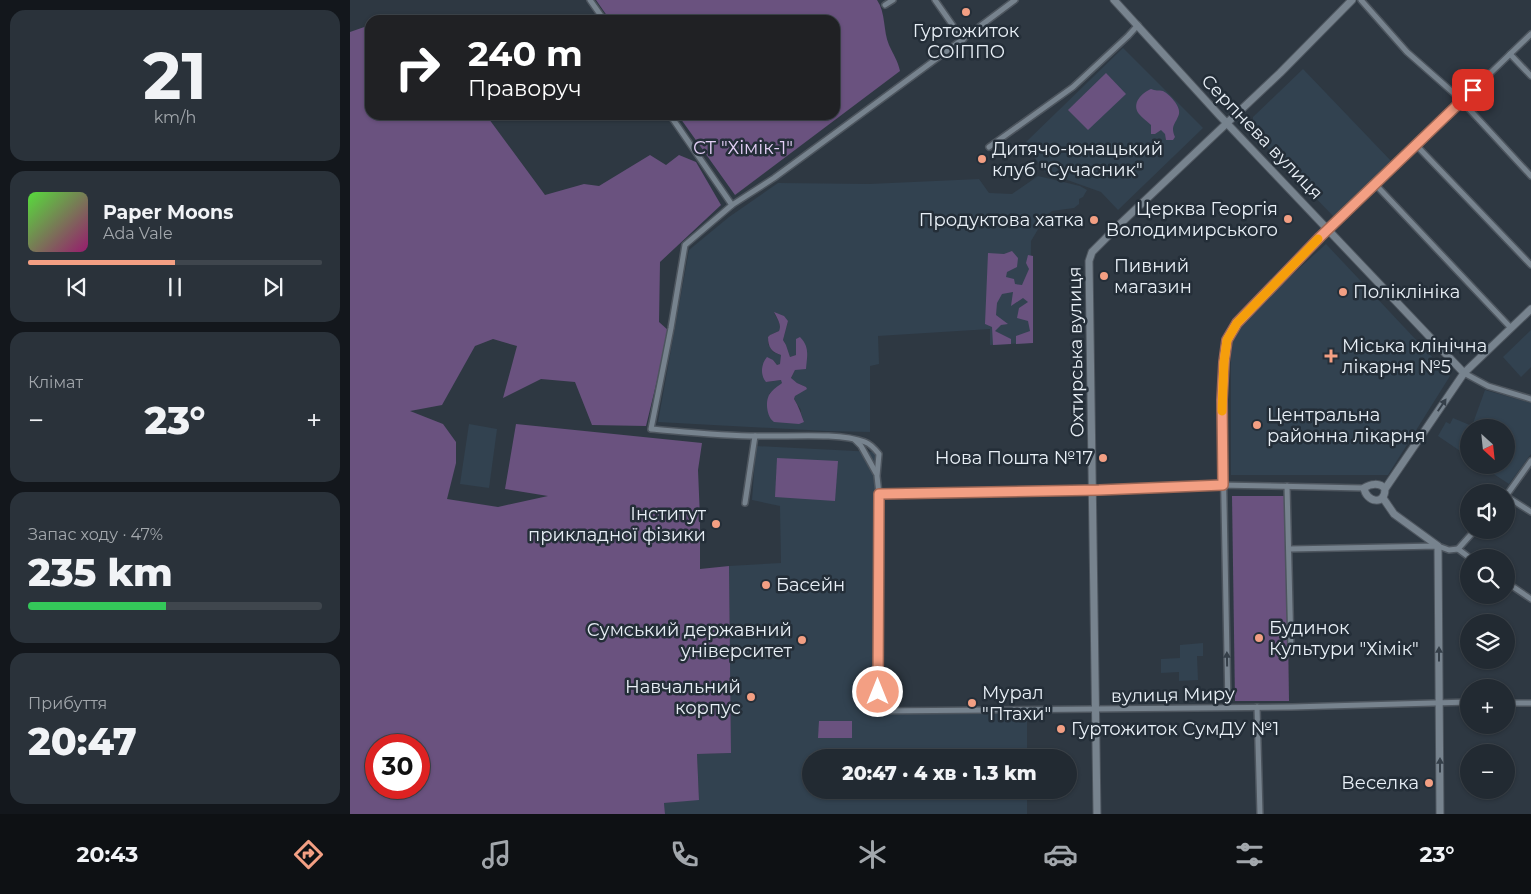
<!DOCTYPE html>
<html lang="uk">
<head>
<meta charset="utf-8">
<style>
  :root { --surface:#222a32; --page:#2a323a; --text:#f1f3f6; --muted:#a2a7ac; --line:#3f464d; --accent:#f39f83 }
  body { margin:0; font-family:Montserrat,sans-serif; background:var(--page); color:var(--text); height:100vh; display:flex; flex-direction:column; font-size:19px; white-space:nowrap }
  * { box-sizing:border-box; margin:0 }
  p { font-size:16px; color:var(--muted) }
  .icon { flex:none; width:28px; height:28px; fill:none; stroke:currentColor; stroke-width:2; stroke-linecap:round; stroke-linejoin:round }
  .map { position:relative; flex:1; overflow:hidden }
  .details { display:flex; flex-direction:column; gap:10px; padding:10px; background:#13171c; width:350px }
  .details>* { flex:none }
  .guide { position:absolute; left:15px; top:15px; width:475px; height:105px; border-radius:15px; box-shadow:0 1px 4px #0004,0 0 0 1px var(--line); background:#202124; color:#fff; overflow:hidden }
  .needle { width:32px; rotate:153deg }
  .controls { position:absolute; left:1110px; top:419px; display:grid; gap:10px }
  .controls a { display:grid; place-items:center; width:55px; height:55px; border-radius:50%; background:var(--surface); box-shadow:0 1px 4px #0004,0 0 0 1px var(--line); font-size:25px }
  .speed { position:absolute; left:15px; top:734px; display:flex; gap:10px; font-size:25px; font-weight:700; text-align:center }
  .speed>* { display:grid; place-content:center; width:65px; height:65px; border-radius:50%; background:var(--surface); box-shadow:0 1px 4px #0004,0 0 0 1px var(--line); line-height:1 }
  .speed .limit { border:8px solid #d22; background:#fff; color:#111 }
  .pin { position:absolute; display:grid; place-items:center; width:42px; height:42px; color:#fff; margin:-21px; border-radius:10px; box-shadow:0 2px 8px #0006 }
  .me { position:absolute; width:55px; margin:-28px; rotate:0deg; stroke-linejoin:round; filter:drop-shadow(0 0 4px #0008) }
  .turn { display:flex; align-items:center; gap:18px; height:105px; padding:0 20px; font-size:22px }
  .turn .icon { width:65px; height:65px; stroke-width:2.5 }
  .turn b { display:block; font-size:35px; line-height:42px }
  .big { font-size:38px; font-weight:800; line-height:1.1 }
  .details .widget { flex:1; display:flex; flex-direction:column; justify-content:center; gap:8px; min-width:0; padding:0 18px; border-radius:15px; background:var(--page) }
  .details .dial { align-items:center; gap:0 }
  .dial b { font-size:65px; line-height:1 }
  .song { display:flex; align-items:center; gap:15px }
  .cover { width:60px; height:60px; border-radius:8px; background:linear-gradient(135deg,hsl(110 70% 55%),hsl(320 70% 35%)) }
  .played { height:5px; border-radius:2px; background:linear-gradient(90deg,var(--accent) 50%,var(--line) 50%) }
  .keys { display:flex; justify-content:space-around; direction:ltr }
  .heat { display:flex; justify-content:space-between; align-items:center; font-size:28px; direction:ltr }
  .charge { height:8px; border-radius:4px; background:linear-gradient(90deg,#34c759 47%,var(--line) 0) }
  .trip { position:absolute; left:452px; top:749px; width:275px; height:50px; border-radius:25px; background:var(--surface); box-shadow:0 1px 4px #0004,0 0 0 1px var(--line); font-weight:800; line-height:50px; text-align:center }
  .tab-bar { display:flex; height:80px; justify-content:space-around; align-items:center; background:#0e1114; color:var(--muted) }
  .tab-bar .icon { width:35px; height:35px }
  .tab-bar .selected { color:var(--accent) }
  .tab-bar b { font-size:22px; color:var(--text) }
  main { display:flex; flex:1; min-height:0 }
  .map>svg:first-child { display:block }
  .built { fill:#324250; fill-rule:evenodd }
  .green { fill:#6a527f; fill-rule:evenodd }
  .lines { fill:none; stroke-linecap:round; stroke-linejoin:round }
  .street-casing { stroke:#4d555e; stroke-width:8 }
  .secondary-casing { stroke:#4d555e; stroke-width:9 }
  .street { stroke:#77838e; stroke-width:5 }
  .secondary { stroke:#77838e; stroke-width:7 }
  .oneway { fill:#353f49 }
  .route-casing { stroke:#9e6755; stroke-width:12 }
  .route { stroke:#f39f83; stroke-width:9 }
  .slow { stroke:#f59e0b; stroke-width:9 }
  .poi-dot { fill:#f39f83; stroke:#242e38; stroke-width:2 }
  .labels { text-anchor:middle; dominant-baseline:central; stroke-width:5; stroke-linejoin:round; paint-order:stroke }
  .poi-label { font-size:18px; fill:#e8eff6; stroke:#242e38; text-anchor:start }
  .street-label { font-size:18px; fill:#e8eff6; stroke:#242e38 }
  .park-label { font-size:18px; fill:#e3cff6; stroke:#242e38 }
</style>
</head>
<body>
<main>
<section class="details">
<div class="widget dial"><b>21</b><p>km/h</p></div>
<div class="widget">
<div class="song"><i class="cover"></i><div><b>Paper Moons</b><p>Ada Vale</p></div></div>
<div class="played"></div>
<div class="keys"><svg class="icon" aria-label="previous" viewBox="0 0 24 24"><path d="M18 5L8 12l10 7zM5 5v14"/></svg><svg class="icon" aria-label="pause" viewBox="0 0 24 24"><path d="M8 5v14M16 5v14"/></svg><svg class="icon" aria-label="next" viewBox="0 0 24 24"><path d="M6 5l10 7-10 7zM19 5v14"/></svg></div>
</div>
<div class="widget"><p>Клімат</p>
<div class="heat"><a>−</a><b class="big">23°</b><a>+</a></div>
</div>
<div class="widget"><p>Запас ходу · 47%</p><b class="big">235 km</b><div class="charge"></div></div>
<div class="widget"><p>Прибуття</p><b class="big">20:47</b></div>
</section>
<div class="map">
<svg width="1181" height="814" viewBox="0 0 1181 814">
  <rect width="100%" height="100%" fill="#2e3842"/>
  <g class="built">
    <path d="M773,48L853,128L768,210L751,192L695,172L685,158L676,142Z"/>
    <path d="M953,69L1042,162L984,217L902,132L903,117Z"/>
    <path d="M688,176L730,186L737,190L733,197L729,199V204L724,208L702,211L696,216L681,241L680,343L640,345V329L528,336L529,364L520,366V432L476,431L308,422L339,250L379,217L428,183L519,184L629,179L639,193L662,194ZM424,313L438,321L433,340L436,345L440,357L446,355L445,370L441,379L447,383L456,387L445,396L444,399L451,410V413L454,422L419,394L432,383V380L417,382L423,360L427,365L431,364L432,361L431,355L423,352L418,344V337L420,335L429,331L430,329L429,322Z"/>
    <path d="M976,244L1100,376L1038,475H881V340L888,328L903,310Z"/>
    <path d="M1181,330V367L1171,377L1153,357Z"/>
    <path d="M1135,390L1181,403V454L1159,484L1130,465H1156V428H1119V457L1088,436L1096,422L1100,424L1103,418L1122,426Z"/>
    <path d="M119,424L147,429L139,488L110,484Z"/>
    <path d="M406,446L525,452L524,713H677V757L461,758V790H677V814H315L314,803L349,799L347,754L381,753L379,566L431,563L430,506L402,500Z"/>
    <path d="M853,643V656H847L848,680L829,681V672L811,673V659L830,658V645Z"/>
  </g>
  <g class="green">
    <path d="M246,0H527C536,13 533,31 539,45C543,54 548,61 550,71L385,195L328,115H485V20H260Z"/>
    <path d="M20,25V115H136L195,195L234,184L249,186L300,155L316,165L329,155L346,162L371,205L310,262L309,322L319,331L296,426L242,425L225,382L191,379L153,398L167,346L143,339L125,346L92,405L60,411L93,424L106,442V463L97,499L148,507L198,496L155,489L166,424L352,443L348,470L350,518V569L379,566L381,753L347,754L349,800L314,803L315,814H0V32ZM26,745H69V788H26Z"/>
    <path d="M756,73L776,94L738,130L718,110Z"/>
    <path d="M801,89C805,91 809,90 813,91C819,94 831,106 829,114C826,124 820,125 825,137L823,140H816L815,134L811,130L805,134H801V125C797,121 792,118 789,114C781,103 792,93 801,89Z"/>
    <path d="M662,251L668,258L667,267L657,272L656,277L664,279L665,284L672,285L679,269L676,263L678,255L683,256V343L666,344V336L680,331L678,321L667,318L669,308L678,302L673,298L661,306L663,292L652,294L647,303L646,315L658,324L651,325L645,331L661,339V344L643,345L642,327L635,324L638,253L654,254Z"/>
    <path d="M424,312L434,316L438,321L433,340L436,345L440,357L446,355V339L450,337C460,347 457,356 456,369L445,370L441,378L447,383L456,387L457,389L445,396L444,399C449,407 451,414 454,422L449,424L424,422C417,417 415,403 419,395C422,390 428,386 432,383L431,380L416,382C410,375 411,364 417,357L423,360L427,365L430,364L431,355C422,352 418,348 418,337L420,335L429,331C432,325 427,318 424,312Z"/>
    <path d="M427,458L488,461L485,501L425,497Z"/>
    <path d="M882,496H936L939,701H885Z"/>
    <path d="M469,721H502V738H468Z"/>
  </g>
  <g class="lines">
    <defs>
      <g id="street">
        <path d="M240,0L254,20"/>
        <path d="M585,0L613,40"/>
        <path d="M665,0L578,65L424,178L382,205L335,245L321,328L301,429C336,432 372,436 408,436C437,437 488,432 515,442C521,444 525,449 529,454L527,476L529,494L528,711L942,707L1119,702"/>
        <path d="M1011,0L1057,52L1107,96L1181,176"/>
        <path d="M535,5L543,0"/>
        <path d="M1160,54L1181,76"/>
        <path d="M320,115L382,205"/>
        <path d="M1066,145L1181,265"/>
        <path d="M639,147L723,87L778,36L788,25"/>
        <path d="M1025,184L1161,328"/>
        <path d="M1114,373L1138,386L1181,399"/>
        <path d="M505,440L511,446L526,473"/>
        <path d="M937,486L941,649"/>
        <path d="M529,494L749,490L868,485L1014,488"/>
        <path d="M1156,496L1181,461"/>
        <path d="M1156,496L1181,512"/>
        <path d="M395,503L405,436"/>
        <path d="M939,549L1088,546L1099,550L1108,549L1120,558"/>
        <path d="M1108,549L1125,530"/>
        <path d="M1156,582L1181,599"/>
        <path d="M1156,703H1181"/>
        <path d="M878,707L872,400L874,361L877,340L887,323L970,237L1181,34"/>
        <path d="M907,707L910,814"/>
      </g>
      <g id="secondary">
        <path d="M764,0L869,115L1114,373"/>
        <path d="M1035,489C1030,482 1020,484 1014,488C1016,502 1035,506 1035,489L1114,373L1181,309"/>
        <path d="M1033,498L1044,514L1088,546L1090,814"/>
        <path d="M747,814L739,261L742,252L770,224L930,73L1002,0"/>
      </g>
    </defs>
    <use href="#street" class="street-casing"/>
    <use href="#secondary" class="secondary-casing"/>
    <use href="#street" class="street"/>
    <use href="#secondary" class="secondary"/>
  </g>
  <defs><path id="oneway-solid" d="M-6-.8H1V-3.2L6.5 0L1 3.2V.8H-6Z" transform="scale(1.25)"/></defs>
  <g class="oneway">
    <use href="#oneway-solid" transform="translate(1092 405) rotate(-56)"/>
    <use href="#oneway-solid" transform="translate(1089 654) rotate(-90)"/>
    <use href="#oneway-solid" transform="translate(877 659) rotate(-91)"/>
    <use href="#oneway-solid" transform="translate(1090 765) rotate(-90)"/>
  </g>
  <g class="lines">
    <defs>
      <path id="route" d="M528,692L529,494L749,490L873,485L872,400L874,362L877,340L887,323L970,237L1123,90"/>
    </defs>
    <use href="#route" class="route-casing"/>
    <use href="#route" class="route"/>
    <path class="slow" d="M872,411L874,362L877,340L887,323L968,239"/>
  </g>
  <g class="poi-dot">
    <circle cx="616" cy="12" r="5"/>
    <circle cx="632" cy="159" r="5"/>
    <circle cx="938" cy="219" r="5"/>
    <circle cx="744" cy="220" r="5"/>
    <circle cx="754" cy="276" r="5"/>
    <circle cx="993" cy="292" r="5"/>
    <path d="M978.5 348.5h5v5h5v5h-5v5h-5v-5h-5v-5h5z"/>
    <circle cx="907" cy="425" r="5"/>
    <circle cx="753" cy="458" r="5"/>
    <circle cx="366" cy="524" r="5"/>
    <circle cx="416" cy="585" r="5"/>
    <circle cx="909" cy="638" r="5"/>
    <circle cx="452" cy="640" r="5"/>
    <circle cx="401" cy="697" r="5"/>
    <circle cx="622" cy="703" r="5"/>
    <circle cx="711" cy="729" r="5"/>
    <circle cx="1079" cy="783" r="5"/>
  </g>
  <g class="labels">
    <g class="poi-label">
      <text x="616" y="31" text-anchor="middle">Гуртожиток<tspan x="616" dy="21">СОІППО</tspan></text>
      <text x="642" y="149">Дитячо-юнацький<tspan x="642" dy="21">клуб "Сучасник"</tspan></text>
      <text x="928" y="209" text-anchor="end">Церква Георгія<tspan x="928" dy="21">Володимирського</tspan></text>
      <text x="734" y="220" text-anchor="end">Продуктова хатка</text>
      <text x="764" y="266">Пивний<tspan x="764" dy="21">магазин</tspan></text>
      <text x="1003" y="292">Поліклініка</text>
      <text x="992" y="346">Міська клінічна<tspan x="992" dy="21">лікарня №5</tspan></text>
      <text x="917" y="415">Центральна<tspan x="917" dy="21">районна лікарня</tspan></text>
      <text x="743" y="458" text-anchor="end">Нова Пошта №17</text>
      <text x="356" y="514" text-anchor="end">Інститут<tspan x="356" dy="21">прикладної фізики</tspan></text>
      <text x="426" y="585">Басейн</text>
      <text x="919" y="628">Будинок<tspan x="919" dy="21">Культури "Хімік"</tspan></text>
      <text x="442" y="630" text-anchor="end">Сумський державний<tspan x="442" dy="21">університет</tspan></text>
      <text x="391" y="687" text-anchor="end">Навчальний<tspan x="391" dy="21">корпус</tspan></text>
      <text x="632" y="693">Мурал<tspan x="632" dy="21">"Птахи"</tspan></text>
      <text x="721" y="729">Гуртожиток СумДУ №1</text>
      <text x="1069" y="783" text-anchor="end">Веселка</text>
    </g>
    <g class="street-label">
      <text transform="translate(912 137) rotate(46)">Серпнева вулиця</text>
      <text transform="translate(726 352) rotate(-91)">Охтирська вулиця</text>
      <text transform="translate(823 695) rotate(-1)">вулиця Миру</text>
    </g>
    <g class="park-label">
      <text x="393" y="148">СТ "Хімік-1"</text>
    </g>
  </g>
</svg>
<div class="controls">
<a><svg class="needle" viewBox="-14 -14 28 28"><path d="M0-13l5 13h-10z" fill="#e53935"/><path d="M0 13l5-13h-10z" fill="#a2a7ac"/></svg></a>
<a><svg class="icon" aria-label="sound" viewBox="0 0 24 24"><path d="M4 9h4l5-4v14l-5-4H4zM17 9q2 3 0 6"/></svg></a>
<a><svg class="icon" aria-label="search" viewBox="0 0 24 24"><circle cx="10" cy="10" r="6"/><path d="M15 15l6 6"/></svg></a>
<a><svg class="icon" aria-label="layers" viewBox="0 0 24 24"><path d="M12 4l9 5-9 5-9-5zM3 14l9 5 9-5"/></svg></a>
<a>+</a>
<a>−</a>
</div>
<div class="speed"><div class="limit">30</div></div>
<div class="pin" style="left:1123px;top:90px;background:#d93025"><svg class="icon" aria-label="arrive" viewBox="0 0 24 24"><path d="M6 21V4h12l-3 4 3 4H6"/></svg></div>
<svg class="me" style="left:528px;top:692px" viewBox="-20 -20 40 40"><circle r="17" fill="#f39f83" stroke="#fff" stroke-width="3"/><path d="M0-11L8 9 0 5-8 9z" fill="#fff"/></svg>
<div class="trip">20:47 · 4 хв · 1.3 km</div>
<div class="guide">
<div class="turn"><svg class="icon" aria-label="right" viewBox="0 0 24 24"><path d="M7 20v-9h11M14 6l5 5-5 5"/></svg><div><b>240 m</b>Праворуч</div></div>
</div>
</div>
</main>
<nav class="tab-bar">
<b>20:43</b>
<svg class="icon selected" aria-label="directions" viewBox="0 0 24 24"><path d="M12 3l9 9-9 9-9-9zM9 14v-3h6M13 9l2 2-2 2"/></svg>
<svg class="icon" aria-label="music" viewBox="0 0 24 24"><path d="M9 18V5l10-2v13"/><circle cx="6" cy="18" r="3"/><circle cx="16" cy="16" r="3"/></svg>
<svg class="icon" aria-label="phone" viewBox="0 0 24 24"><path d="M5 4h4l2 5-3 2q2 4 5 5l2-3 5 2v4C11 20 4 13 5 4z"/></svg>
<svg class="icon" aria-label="climate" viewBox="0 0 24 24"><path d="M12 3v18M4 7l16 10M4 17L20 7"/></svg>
<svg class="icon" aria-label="car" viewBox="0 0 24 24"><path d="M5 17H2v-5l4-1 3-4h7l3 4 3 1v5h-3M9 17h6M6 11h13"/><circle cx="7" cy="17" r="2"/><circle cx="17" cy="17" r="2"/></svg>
<svg class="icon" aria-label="filters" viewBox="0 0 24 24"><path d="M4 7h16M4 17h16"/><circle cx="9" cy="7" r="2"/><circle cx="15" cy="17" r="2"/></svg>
<b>23°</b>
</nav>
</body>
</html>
